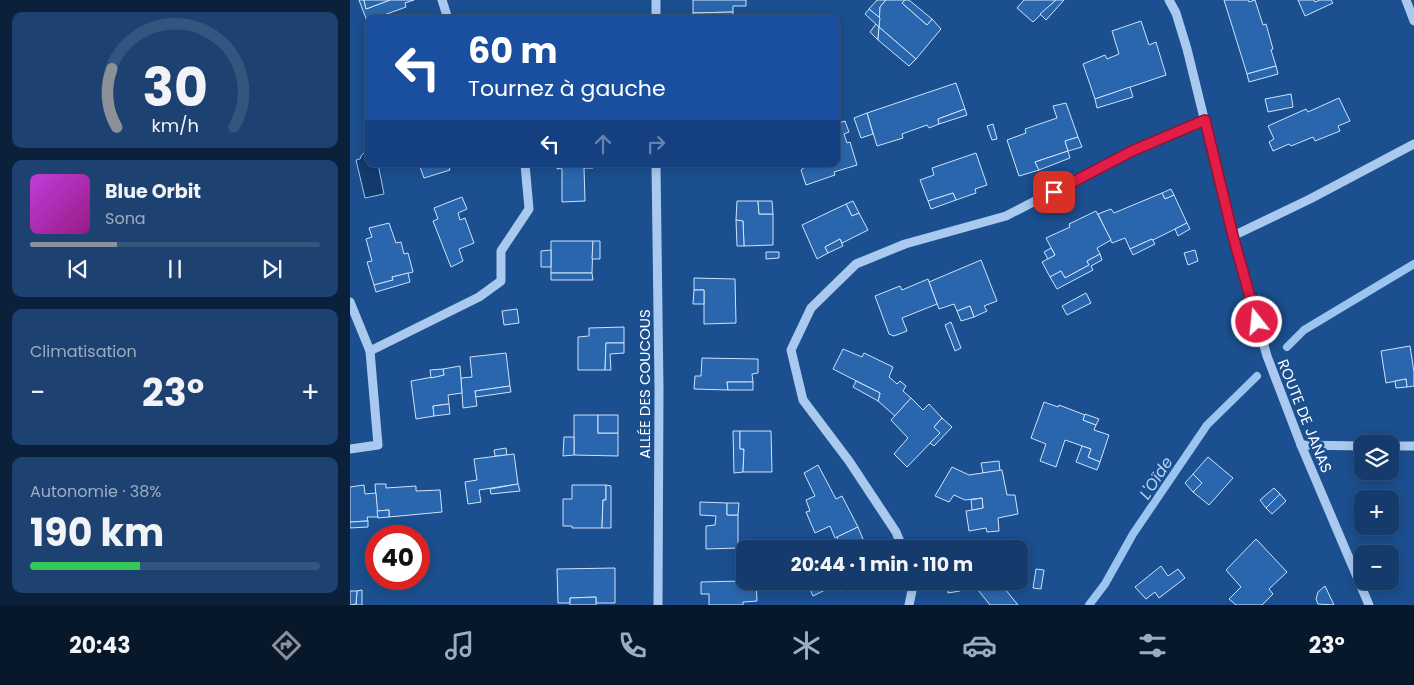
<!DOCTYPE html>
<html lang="fr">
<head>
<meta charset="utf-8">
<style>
  :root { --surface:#143b6b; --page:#1d4271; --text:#f1f3f6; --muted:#9dadc1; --line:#33557e; --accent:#8c9099 }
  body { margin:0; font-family:Poppins,sans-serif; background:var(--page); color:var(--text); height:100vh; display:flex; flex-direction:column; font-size:19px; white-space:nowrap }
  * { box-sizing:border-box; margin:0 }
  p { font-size:16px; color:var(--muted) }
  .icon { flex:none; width:28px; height:28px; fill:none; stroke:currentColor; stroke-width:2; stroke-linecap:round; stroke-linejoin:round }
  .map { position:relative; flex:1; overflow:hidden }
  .side { display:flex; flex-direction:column; gap:12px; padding:12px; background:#0b203b; width:350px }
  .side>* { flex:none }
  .guide { position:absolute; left:15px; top:15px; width:475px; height:152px; border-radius:10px; box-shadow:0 2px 12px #0003,0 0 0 1px var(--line); background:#1a4fa0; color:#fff; overflow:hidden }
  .controls { position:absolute; left:1004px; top:435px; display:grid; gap:10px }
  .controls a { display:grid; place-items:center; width:45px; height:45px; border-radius:10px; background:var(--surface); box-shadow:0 2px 12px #0003,0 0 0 1px var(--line); font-size:25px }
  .speed { position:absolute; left:15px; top:525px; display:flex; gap:10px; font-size:25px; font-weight:700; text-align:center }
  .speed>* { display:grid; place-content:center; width:65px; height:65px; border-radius:50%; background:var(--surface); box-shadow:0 2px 12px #0003,0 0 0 1px var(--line); line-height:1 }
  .speed .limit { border:8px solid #d22; background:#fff; color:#111 }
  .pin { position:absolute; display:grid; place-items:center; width:42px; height:42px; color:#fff; margin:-21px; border-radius:10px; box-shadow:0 2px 8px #0006 }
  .me { position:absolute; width:55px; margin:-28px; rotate:344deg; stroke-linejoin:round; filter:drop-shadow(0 0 4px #0008) }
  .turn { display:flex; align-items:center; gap:18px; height:105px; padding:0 20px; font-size:22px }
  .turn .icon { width:65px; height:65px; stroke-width:2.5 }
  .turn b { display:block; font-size:35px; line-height:42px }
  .lanes { display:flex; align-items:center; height:48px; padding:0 20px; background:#0003; justify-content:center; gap:25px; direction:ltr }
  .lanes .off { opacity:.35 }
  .big { font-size:38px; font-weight:700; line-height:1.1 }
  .side .card { flex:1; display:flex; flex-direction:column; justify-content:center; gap:8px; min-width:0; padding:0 18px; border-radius:10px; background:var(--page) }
  .side .dial { align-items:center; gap:0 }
  .dial svg { height:130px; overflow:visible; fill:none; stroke:var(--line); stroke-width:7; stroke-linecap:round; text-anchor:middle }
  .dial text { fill:var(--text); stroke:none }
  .song { display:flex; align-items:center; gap:15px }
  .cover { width:60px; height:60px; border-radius:8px; background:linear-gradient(135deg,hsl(290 70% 55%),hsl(310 70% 35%)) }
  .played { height:5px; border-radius:2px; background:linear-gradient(90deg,var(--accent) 30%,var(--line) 30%) }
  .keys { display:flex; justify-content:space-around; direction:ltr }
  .heat { display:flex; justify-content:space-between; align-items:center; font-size:28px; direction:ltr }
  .charge { height:8px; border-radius:4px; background:linear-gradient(90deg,#34c759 38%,var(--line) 0) }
  .trip { position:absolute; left:386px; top:540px; width:292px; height:50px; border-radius:10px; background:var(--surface); box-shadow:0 2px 12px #0003,0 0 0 1px var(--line); font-weight:700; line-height:50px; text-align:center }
  .dock { display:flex; height:80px; justify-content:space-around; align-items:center; background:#08182b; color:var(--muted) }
  .dock .icon { width:35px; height:35px }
  .dock .selected { color:var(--accent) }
  .dock b { font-size:22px; color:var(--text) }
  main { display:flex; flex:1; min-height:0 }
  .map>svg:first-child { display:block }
  .water { fill:#123a6d; stroke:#9cc4f0 }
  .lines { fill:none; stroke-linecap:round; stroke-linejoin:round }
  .stream { stroke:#9cc4f0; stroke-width:8 }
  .building { fill:#2a66ad; stroke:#cfe3fa }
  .minor { stroke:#a9c9ee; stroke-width:9 }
  .route-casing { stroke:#92132f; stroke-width:12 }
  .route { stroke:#e11d48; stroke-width:9 }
  .labels { text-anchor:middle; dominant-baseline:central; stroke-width:5; stroke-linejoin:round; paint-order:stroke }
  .street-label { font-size:15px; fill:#fff; stroke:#1b4f8f }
  .water-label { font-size:16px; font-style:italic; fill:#b5d3f5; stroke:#1b4f8f }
</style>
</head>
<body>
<main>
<section class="side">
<div class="card dial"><svg viewBox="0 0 100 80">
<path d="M14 69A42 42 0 1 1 86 69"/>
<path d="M14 69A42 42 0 0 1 11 33" stroke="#8c9099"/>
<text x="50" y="56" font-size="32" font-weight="700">30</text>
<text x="50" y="72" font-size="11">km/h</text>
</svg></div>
<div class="card">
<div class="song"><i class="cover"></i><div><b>Blue Orbit</b><p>Sona</p></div></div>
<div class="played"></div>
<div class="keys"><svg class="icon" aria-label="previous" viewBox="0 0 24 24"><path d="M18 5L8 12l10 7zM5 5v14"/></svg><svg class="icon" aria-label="pause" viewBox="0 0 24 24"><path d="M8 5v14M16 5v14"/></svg><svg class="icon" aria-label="next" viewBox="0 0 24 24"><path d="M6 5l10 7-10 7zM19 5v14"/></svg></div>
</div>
<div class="card"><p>Climatisation</p>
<div class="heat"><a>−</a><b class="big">23°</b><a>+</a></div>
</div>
<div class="card"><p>Autonomie · 38%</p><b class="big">190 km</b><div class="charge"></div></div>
</section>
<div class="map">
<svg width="1064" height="605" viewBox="0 0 1064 605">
  <rect width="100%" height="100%" fill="#1b4f8f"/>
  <path class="water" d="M14,153H19V164H28L34,194L15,198L6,160L10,159L11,156Z"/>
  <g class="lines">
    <g class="stream">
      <path d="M937,347L954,330L1064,264"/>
      <path d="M739,605L755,584L783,534L857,425L907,376"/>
    </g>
  </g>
  <g class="building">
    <path d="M9,0H14L16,9L40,0H64L55,3L56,7L23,19H19L17,21Z"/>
    <path d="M14,0H40L16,9Z"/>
    <path d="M343,0H396V6H383V12L343,13Z"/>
    <path d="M527,0H536L530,7V18L519,9Z"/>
    <path d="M536,0H555L552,3L577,25L582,19L591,29L566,59L529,27L530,7Z"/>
    <path d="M555,0H559L582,19L577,25L552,3Z"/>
    <path d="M674,0H706L683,22L667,8Z"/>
    <path d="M706,0H714L696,20L690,14Z"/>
    <path d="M874,0H898L899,2L905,0L913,25L916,24L923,49L921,50L926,66L897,74Z"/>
    <path d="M948,0H964L965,2L970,0H981L983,3L955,16Z"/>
    <path d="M519,9L530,18L529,27L515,14Z"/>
    <path d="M383,12V19H343V13Z"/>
    <path d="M791,21L799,45L806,42L816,75L745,99L733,64L755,55L757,59L769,54L762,31Z"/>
    <path d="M526,24L529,27L528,40L520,32Z"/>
    <path d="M529,27L566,59L559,66L528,40Z"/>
    <path d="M926,66L928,74L899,82L897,74Z"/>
    <path d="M606,83L615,109L588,119L589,124L579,128L577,125L552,134L553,138L527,146L517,113Z"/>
    <path d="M780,87L783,97L747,108L745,99Z"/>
    <path d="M941,94L943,107L918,112L915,99Z"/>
    <path d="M989,98L1000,121L988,126L990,131L965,141L963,137L941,146L939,144L923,151L919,142L924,139L918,126L956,109L958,112Z"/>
    <path d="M716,103L728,137L715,141L718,151L685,162L689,170L669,176L657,140L676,133L675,129L707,118L703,106Z"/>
    <path d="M615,109L617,115L589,124L588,119Z"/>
    <path d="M517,113L523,134L511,138L504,118Z"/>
    <path d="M495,121L499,132L494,134L497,143L500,142L507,165L484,172L485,175L456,185L451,170L455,167L454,164H486V124Z"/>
    <path d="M643,124L647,139L642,140L637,126Z"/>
    <path d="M728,137L732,147L718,151L715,141Z"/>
    <path d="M718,151L720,158L689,170L685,162Z"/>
    <path d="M626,153L637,185L625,189L626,193L606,200L603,193L578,201L570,180L584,175L582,168Z"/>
    <path d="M69,164H98L100,170L74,178Z"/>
    <path d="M207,164H243V168H234L235,201L212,202V170L211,168L207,169Z"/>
    <path d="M821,189L824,195L815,199L812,193Z"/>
    <path d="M603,193L606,200L581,209L578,201Z"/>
    <path d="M812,193L815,199L824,195L837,223L803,240L802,239L780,249L775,238L762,243L748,214L761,209L764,213Z"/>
    <path d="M112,197L117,209L108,213L110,220L115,218L124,243L109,249L113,261L101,267L83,221L88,219L84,208Z"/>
    <path d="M387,201H408L409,214H423V245L394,246L393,221L386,220Z"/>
    <path d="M408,201H422L423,214H409Z"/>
    <path d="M503,201L509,213L502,216L496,204Z"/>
    <path d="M496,204L502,216L509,213L518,230L492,243L490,239L475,247L478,253L467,259L452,225Z"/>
    <path d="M746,211L761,240L747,248L750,254L737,261L739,265L715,278L711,271L700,277L692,262L705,255L696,238L720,227L719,224Z"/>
    <path d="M386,220L393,221L394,246H387Z"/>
    <path d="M39,223L46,243L51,242L54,254L58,253L63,272L42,277L43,280L24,285L17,262L22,261L16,239L22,237L19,228Z"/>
    <path d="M837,223L840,229L828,236L825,229Z"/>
    <path d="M490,239L493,246L478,253L475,247Z"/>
    <path d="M802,239L805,244L783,255L780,249Z"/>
    <path d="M201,241H243L242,273H201Z"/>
    <path d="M243,241H250V259H242Z"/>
    <path d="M701,248L705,255L698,259L694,252Z"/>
    <path d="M201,250V267H191V251Z"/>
    <path d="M845,250L848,261L838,265L834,253Z"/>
    <path d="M416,252H429V258L416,259Z"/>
    <path d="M750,254L752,260L741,266L743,270L707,289L700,277L711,271L715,278L739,265L737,261Z"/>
    <path d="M631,260L647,301L634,306L637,311L624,317L620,306L607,311L604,304L589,309L579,282Z"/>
    <path d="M58,273L60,282L26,292L24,285L43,280L42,277Z"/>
    <path d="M201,273H242L243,280H201Z"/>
    <path d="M344,278L385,279L386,323L354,324V290H344Z"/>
    <path d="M578,279L587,304L552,318L557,331L544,336L539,334L525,296L550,286L552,290Z"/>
    <path d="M344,290H354V304H343Z"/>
    <path d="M736,293L741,303L717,315L712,306Z"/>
    <path d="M620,306L624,317L611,321L607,311Z"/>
    <path d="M167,309L169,323L154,325L152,311Z"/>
    <path d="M601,322L611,348L605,351L595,325Z"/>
    <path d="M274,327V343H256L255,370H228V337L239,336V328Z"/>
    <path d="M256,343H274V353L260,354L261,370H255Z"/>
    <path d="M1060,346L1064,372V386L1057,387L1056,379L1036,383L1031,351Z"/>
    <path d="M493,349L512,357L514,353L543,367L539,377L547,384L550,381L556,386L553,391L561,398L545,416L528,401L530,393L483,369Z"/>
    <path d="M156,353L160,386L125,391L127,406L113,408L111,378L122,377L120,357Z"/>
    <path d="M352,358L408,359V373L402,374L403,382H377L378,390L344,389L345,376H351Z"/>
    <path d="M110,366L112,393L98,395L99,404L83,406L84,416L66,419L61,381L94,375L93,369Z"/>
    <path d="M93,369L94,375L81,378L80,370Z"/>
    <path d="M1056,379L1057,387L1046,388L1045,381Z"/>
    <path d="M506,381L530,393L528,401L503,387Z"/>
    <path d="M377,382H403V390H378Z"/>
    <path d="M160,386L161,392L126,397L125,391Z"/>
    <path d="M561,398L573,410L579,404L592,418L584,427L590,433L557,467L544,454L558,438L541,420Z"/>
    <path d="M694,402L708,407L709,405L735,415L733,420L746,425L744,430L759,435L750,462L738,457L741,449L715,440L706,467L690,461L696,444L681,438Z"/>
    <path d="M99,404L100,414L84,416L83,406Z"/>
    <path d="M735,414L749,419L746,425L733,420Z"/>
    <path d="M224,415H248V433H268V456L224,455Z"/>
    <rect x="248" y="415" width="20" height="18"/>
    <path d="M592,418L602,427L584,446L580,443L590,433L584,427Z"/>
    <path d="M383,431H390V449H394L393,472L384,473Z"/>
    <path d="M390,431H421L422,472H393L394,449H390Z"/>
    <path d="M214,437H224V455L213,456Z"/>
    <path d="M732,446L741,449L738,457L750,462L747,470L726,462Z"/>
    <path d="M156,448L157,455L145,456L144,450Z"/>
    <path d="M164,454L168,484L129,490L131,502L118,504L115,482L127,480L124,459Z"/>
    <path d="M858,457L883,478L859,505L843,492L852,483L843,474Z"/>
    <path d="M649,461L650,471L633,473L631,463Z"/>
    <path d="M468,465L486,499L492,496L508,527L485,538L480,526L465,533L456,512L460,511L456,500L465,496L454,473Z"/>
    <path d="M602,467L619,475L652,470L657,495H665L668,514L648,518L649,531L637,532L636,528L619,531L616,511L633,508L632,498L615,500L604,495L599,502L585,496Z"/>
    <path d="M843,474L852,483L843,492L835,483Z"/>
    <path d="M25,484H36V488L66,486V491L90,490L92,512L39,517V510L27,511Z"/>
    <path d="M168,484L170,491L141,494L140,489Z"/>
    <path d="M14,485L15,494L26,493L28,517H17L18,521L0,522V487Z"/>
    <path d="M222,485H256V500H253L252,528H222V526H213V499H222Z"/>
    <path d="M256,485L261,486V528H252L253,500H256Z"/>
    <path d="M924,488L930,494L916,508L910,500Z"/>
    <path d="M930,494L936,501L922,514L916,508Z"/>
    <path d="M632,498L633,508L622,510L621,500Z"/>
    <path d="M350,502L377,503V515H388V548L356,549V526L365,525L366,516L350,515Z"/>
    <path d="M377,503H389L388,515H377Z"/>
    <path d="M39,510V517L28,518L27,511Z"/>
    <path d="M18,521V527L0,528V522Z"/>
    <path d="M508,527L513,539L492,549L487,537Z"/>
    <path d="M513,539L518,549H506L504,544Z"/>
    <path d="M906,539L937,572L919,589L923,594L912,605H886L879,599L891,587L876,570Z"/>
    <path d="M811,566L818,576L828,569L835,578L809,598L805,592L796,599L785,587Z"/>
    <path d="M265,568V603H246V597L220,598V603H208L207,569Z"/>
    <path d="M686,569L694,570L691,589L683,588Z"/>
    <path d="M392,581H406L407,601L393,602V605H359V594H351V582Z"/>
    <path d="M456,581H503L504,584L491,591L487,584L463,596Z"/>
    <path d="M597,581H609L610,591L598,593Z"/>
    <path d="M609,581H663L656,586L655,589L668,605H640L624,585L610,586Z"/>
    <path d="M975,586L984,605L968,604L966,599L968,592Z"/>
    <path d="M12,590V605H2L6,604L7,591Z"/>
    <path d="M0,591H7L6,604L0,605Z"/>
    <path d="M246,597V605H220V598Z"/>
  </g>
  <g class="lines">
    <g class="minor">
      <path d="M92,0L98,19"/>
      <path d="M819,0L826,13L837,49L883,236L917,356L951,445L1019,605"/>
      <path d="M1056,0L1064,21"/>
      <path d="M306,19V0"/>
      <path d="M306,164L309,389L308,605"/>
      <path d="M883,236L960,199L1064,144"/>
      <path d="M0,302L20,351"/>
      <path d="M951,445L1012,446"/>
      <path d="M1040,446H1064"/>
      <path d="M0,449L28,445L20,351L129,297L151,281V251L179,209L175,164"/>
      <path d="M553,549L546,532L499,461L453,400L441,350L461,308L506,264L555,244L656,216L782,151L855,120"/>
      <path d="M559,605L564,581"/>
    </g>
  </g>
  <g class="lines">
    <defs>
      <path id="route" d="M704,192L782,151L855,120L883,236L907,322"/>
    </defs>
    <use href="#route" class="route-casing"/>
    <use href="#route" class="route"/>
  </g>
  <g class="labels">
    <g class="street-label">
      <text transform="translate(294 384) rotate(-90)">ALLÉE DES COUCOUS</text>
      <text transform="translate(955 416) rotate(68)">ROUTE DE JANAS</text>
    </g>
    <g class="water-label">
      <text transform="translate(806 478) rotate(-57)">L'Oïde</text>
    </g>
  </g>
</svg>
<div class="controls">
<a><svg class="icon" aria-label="layers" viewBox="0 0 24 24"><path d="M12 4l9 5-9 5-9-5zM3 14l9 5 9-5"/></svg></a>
<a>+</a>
<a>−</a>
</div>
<div class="speed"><div class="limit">40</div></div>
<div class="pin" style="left:704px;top:192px;background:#d93025"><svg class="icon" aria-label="arrive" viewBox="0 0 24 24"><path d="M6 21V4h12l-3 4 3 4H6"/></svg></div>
<svg class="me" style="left:907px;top:322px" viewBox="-20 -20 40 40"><circle r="17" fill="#e11d48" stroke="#fff" stroke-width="3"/><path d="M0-11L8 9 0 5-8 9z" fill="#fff"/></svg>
<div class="trip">20:44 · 1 min · 110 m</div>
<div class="guide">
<div class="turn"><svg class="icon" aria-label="left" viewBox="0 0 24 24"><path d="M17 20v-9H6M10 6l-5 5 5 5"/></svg><div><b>60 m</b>Tournez à gauche</div></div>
<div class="lanes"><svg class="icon" aria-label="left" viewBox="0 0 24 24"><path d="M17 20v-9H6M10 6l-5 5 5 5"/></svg><svg class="icon off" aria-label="ahead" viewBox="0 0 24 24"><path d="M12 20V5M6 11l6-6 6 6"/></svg><svg class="icon off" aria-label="right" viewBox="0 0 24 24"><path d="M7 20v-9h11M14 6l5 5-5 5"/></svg></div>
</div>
</div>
</main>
<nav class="dock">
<b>20:43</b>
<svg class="icon selected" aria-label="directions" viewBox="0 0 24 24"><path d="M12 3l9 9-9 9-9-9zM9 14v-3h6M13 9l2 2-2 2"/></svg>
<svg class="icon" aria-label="music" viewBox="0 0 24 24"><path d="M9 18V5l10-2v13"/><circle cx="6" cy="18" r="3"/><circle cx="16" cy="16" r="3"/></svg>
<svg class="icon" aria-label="phone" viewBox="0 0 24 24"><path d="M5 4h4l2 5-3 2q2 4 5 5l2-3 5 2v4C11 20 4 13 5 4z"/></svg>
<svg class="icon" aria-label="climate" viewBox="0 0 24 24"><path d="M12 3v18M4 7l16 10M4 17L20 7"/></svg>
<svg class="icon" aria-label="car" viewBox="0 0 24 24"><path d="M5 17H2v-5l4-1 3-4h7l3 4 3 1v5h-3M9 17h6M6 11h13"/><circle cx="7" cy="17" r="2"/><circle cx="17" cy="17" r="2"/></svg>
<svg class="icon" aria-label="filters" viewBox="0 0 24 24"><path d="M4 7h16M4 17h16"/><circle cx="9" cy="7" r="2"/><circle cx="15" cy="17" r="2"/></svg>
<b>23°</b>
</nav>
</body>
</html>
